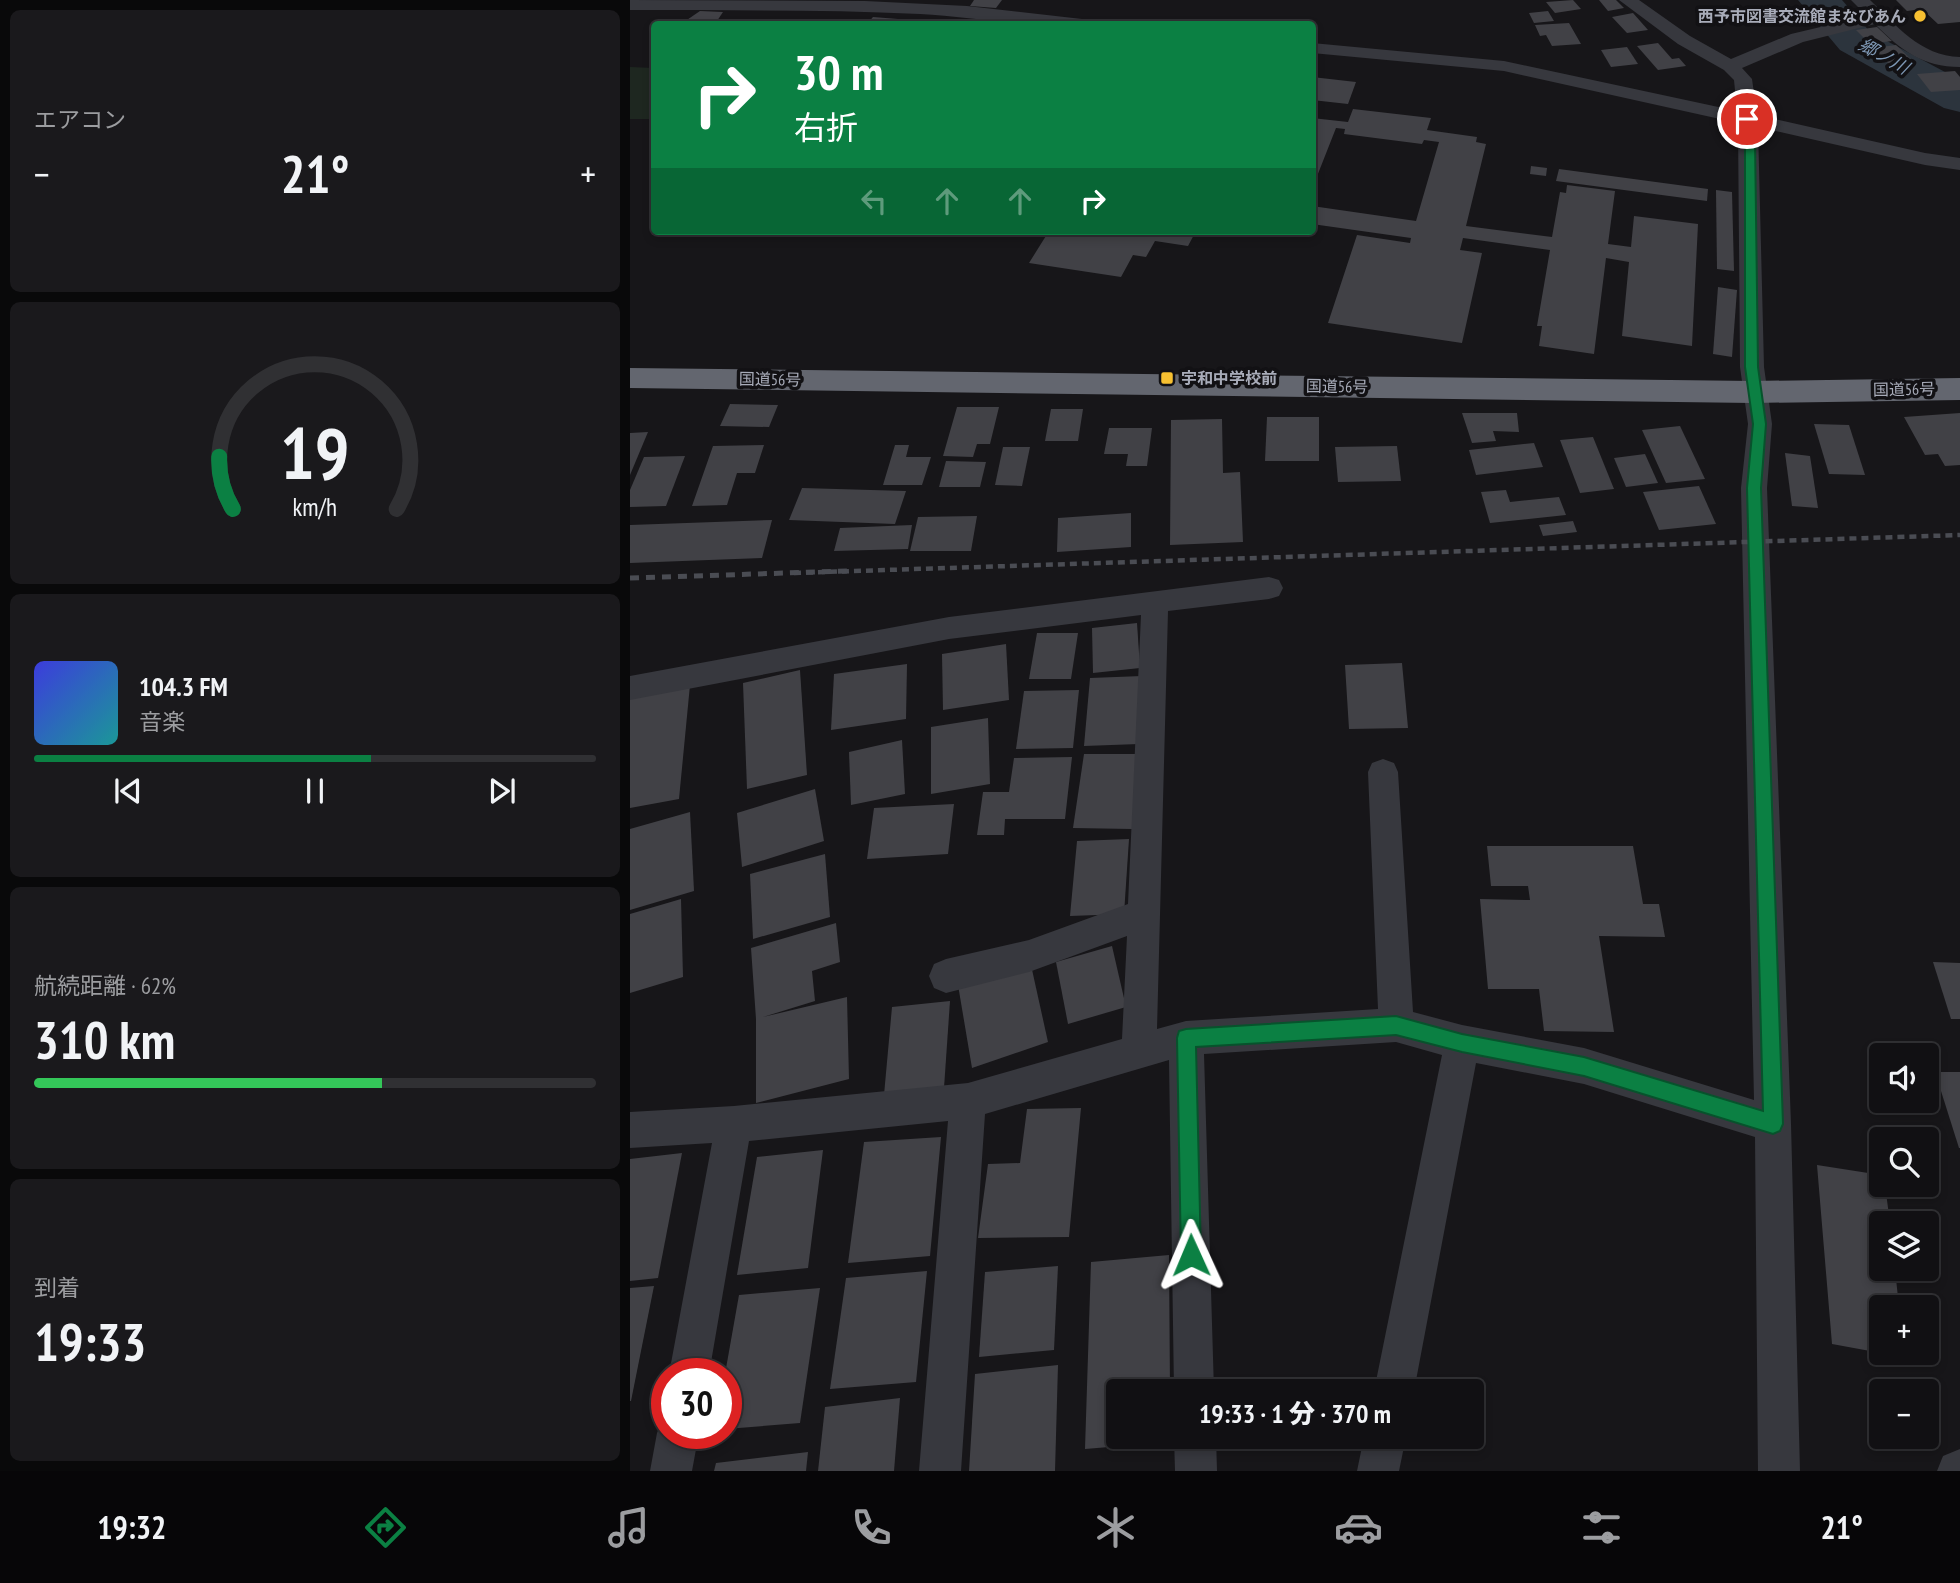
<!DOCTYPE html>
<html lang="ja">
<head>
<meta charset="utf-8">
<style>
  :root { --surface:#111013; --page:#1a191c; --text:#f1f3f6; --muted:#9c9da0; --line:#303033; --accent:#0b8043 }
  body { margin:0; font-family:"PT Sans Narrow","Noto Sans JP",sans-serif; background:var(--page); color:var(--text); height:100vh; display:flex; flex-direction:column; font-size:26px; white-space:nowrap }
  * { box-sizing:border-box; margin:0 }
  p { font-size:23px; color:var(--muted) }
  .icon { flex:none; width:38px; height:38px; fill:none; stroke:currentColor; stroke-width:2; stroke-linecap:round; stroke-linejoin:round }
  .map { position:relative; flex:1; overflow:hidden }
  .details { display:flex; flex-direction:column; gap:10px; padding:10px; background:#09090a; width:630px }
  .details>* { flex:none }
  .banner { position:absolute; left:21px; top:21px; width:665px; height:214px; border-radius:7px; box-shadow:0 4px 10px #0003,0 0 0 2px var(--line); background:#0b8043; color:#fff; overflow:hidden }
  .fabs { position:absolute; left:1239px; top:1043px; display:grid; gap:14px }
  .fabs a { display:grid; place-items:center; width:70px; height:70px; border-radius:7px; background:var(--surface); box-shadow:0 4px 10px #0003,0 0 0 2px var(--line); font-size:35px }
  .speed { position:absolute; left:21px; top:1358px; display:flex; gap:14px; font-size:35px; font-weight:700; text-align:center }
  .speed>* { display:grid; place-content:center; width:91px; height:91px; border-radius:50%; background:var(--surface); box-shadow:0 4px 10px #0003,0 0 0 2px var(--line); line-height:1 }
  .speed .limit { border:10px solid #d22; background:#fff; color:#111 }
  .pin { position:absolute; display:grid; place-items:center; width:60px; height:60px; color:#fff; margin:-30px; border:4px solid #fff; border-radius:50%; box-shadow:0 2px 7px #0007 }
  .me { position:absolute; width:77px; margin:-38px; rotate:359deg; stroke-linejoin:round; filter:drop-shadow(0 0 5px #0008) }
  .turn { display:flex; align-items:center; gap:24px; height:147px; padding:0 28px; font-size:32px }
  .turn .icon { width:91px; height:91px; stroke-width:2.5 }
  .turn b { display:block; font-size:49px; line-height:60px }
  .lanes { display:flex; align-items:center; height:66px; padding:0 28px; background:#0003; justify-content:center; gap:35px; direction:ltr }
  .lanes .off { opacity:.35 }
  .big { font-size:52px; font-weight:800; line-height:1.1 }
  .details .tile { flex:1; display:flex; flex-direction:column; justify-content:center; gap:10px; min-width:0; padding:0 24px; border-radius:10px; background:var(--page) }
  .details .dial { align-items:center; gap:0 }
  .dial svg { height:182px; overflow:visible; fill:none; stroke:var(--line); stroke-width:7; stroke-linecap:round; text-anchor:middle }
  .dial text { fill:var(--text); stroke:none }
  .song { display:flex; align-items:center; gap:21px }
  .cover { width:84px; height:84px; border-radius:10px; background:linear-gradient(135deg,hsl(240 70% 55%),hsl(180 70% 35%)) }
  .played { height:7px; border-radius:4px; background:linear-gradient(90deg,var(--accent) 60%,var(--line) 60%) }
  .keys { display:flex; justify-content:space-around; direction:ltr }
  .heat { display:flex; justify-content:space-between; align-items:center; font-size:38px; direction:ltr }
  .charge { height:10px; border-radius:5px; background:linear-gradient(90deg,#34c759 62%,var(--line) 0) }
  .trip { position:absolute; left:476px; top:1379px; width:378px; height:70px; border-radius:7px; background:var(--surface); box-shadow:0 4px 10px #0003,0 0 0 2px var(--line); font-weight:800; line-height:70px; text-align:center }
  .menu { display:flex; height:112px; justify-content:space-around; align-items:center; background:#070608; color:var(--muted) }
  .menu .icon { width:49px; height:49px }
  .menu .on { color:var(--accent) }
  .menu b { font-size:32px; color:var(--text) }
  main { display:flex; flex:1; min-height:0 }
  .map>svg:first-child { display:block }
  .green { fill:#1e2720 }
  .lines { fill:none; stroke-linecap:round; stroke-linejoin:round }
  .river { fill:#2c343d; fill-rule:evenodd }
  .building { fill:#414146 }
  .street { fill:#37383e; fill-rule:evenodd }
  .highway { fill:#63666f; fill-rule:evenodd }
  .rail-far1 { stroke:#4a4c53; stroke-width:4.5; stroke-dasharray:7 5; stroke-linecap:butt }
  .rail { stroke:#4a4c53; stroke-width:5; stroke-dasharray:9 7; stroke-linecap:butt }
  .route { fill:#0b8043; stroke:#07532c; stroke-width:2 }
  .poi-dot { fill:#f7c031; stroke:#121114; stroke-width:2.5 }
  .labels { text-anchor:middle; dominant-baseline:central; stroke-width:7; stroke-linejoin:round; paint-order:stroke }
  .far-poi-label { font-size:16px; font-weight:bold; fill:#a8acb9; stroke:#121114; text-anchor:end }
  .far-street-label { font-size:16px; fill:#a8acb9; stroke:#121114 }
  .far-water-label { font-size:18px; font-style:italic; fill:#7e98b5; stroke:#121114 }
</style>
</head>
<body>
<main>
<section class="details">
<div class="tile"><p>エアコン</p>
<div class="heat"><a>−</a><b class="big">21°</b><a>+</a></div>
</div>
<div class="tile dial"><svg viewBox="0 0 100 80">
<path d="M14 69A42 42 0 1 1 86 69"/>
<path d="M14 69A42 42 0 0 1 8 46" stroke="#0b8043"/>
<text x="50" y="56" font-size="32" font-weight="700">19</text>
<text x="50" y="72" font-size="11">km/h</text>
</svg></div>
<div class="tile">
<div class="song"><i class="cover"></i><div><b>104.3 FM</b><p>音楽</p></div></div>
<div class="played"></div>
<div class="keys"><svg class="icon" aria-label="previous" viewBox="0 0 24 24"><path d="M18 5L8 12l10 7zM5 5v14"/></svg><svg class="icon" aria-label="pause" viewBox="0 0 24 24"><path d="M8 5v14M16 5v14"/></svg><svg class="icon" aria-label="next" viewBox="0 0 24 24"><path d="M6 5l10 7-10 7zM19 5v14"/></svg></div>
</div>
<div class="tile"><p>航続距離 · 62%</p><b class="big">310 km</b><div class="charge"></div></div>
<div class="tile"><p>到着</p><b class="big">19:33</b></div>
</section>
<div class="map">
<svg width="1330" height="1471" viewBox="0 0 1330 1471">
  <rect width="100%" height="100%" fill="#171619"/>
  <path class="green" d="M0,67L24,68L23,119H0Z"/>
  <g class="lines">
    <path class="river" d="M1168,0H1212L1240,32L1330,80V112L1314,108L1210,50Z"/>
  </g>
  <g class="building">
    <path d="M344,0H372L366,8L340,6Z"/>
    <path d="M943,0L951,9L925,13L916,2Z"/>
    <path d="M969,0H986L994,8L978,11Z"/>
    <path d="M1266,0H1330V22L1308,24L1292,9L1277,11Z"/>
    <path d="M70,11L93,12L85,24H51Z"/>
    <path d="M918,11L924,21L904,23L899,13Z"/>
    <path d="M1003,13L1018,30L997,33L982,17Z"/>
    <path d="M243,17L293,21L291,24H237Z"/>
    <path d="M939,23L951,44L922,46L916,35L910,36L905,25Z"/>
    <path d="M1247,27L1262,41L1240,44L1226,30Z"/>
    <path d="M1028,43L1042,59L1049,58L1056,66L1028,70L1007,46Z"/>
    <path d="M1266,45L1286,64L1263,68L1243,48Z"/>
    <path d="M997,47L1008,64L981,67L971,50Z"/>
    <path d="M1325,71L1330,77V90L1301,92L1287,74Z"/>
    <path d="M682,77L726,82L718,104L682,100Z"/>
    <path d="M723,109L801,118L797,130L847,137L846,142L856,144L836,226L922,237L930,192L936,193L937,185L985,191L978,244L1001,247L1004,216L1068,224L1062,346L992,336L999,262L976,258L964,354L909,346L912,326H907L920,250L833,238L830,250L852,253L832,343L698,323L727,235L780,243L781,238L682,224V206L786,221L809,142L794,140L792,144L714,134L715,129L706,128L682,189V118L718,122Z"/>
    <path d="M901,166L917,168L916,176L900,174Z"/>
    <path d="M929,169L1078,189L1077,201L926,181Z"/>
    <path d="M1086,190L1102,192L1104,271L1087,269Z"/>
    <path d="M419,231H566L558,246L525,241L516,257L503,255L491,277L399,263Z"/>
    <path d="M1088,287L1107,290L1102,357L1083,354Z"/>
    <path d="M100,404L148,405L139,427L90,426Z"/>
    <path d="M327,407H369L360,444H347L343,457L313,456Z"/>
    <path d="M421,409H453L448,441H415Z"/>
    <path d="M832,413H887L889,432L863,431L866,441L842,443Z"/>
    <path d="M1330,413V465L1315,466L1308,454L1295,455L1274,417Z"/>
    <path d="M637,417H689V461H635Z"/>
    <path d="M592,419L593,473L610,472L613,542L540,545L541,420Z"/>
    <path d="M1184,424L1219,425L1235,475L1199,474Z"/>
    <path d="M1050,426L1075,479L1036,483L1012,430Z"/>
    <path d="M479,428H522L517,466H496L498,454H474Z"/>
    <path d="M18,432L0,475V433Z"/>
    <path d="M963,437L984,489L950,493L930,440Z"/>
    <path d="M904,443L913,467L846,475L839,450Z"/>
    <path d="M134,445L125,473H107L97,505L62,506L83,446Z"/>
    <path d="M265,445H279L276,457H301L292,485H253Z"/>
    <path d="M767,446L771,481L708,482L705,447Z"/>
    <path d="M373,447H400L392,486L365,485Z"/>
    <path d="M1155,453L1180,456L1188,508L1162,506Z"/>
    <path d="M1015,454L1028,483L996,487L984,458Z"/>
    <path d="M55,456L36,506L0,507V490L14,457Z"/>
    <path d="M316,461L356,462L350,487H309Z"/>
    <path d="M1069,486L1086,524L1029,530L1013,492Z"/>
    <path d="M172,488L276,491L265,524L159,520Z"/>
    <path d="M876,490L880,502L929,497L936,515L860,523L851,492Z"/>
    <path d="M501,513V547L427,552L428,518Z"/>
    <path d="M347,516L341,551H280L288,517Z"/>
    <path d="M142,520L132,558L0,563V525Z"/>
    <path d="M943,521L947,532L913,536L909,525Z"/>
    <path d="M282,525L278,549L204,551L210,528Z"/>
    <path d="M507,623L510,668L463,673L462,628Z"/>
    <path d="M407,633H448L441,679H399Z"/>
    <path d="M376,644L379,700L313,710L312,654Z"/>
    <path d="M772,663L778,728L719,729L715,665Z"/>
    <path d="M277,664L276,719L201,730L204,674Z"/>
    <path d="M170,670L177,775L117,789L113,683Z"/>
    <path d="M512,676L509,744L454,746L460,678Z"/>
    <path d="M60,685L49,799L0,808V695Z"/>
    <path d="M449,690L443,748L386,749L394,691Z"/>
    <path d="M358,718L360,784L301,794V727Z"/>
    <path d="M272,740L275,794L221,805L219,752Z"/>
    <path d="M454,754H510L502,829L443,828Z"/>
    <path d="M442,757L435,819H375L374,835H347L353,792H379L384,758Z"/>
    <path d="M185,789L194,841L112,867L107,813Z"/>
    <path d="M324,804L318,854L237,859L244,808Z"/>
    <path d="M60,812L64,891L0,910V829Z"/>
    <path d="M499,839L494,914L440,916L447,841Z"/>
    <path d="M857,846H1003L1013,904H1029L1035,937L969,936L984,1032L914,1031L909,989H858L850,899L900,900L898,886H861Z"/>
    <path d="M195,854L200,917L123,939L120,874Z"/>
    <path d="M51,899L53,977L0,993V914Z"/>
    <path d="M206,923L210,962L182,971L185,1001L133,1017L217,997L219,1079L126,1103V1019L121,948Z"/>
    <path d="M482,946L496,1007L438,1024L426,962Z"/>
    <path d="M399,956L418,1042L342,1068L327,979Z"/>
    <path d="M1303,962L1330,963V1019H1321Z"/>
    <path d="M320,1001L314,1088L254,1095L262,1007Z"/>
    <path d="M1305,1072H1330V1148H1329Z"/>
    <path d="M451,1108L439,1237L348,1238L358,1164L390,1163L397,1109Z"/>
    <path d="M311,1137L300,1256L218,1263L234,1142Z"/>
    <path d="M193,1150L178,1268L107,1275L127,1157Z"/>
    <path d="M52,1153L28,1278L0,1281V1159Z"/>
    <path d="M1187,1165L1251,1175V1185H1255L1260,1223H1251V1269H1265L1269,1307H1251V1353L1202,1344Z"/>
    <path d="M539,1255L540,1391H488V1437H540V1442L455,1449L461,1262Z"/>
    <path d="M428,1266L424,1350L349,1357L355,1272Z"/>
    <path d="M297,1271L286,1382L200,1389L216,1278Z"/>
    <path d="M24,1286L1,1401H0V1288Z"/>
    <path d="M190,1288L170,1423L96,1429L95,1374L109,1295Z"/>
    <path d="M428,1365L425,1471H339L345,1374Z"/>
    <path d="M270,1398L264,1471H188L195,1407Z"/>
    <path d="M178,1452L176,1471H84L86,1463Z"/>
  </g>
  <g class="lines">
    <g class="street">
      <path d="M0,0L235,1L337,6L452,19L461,24C405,29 346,17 290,14C193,9 97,11 0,10Z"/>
      <path d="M989,0H1009L1060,36L1101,59L1161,34L1237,16L1221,0H1240C1266,25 1290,56 1330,57V67C1293,67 1270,50 1245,24L1173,42L1112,68L1122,79L1127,115L1295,153L1330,158V170L1295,165L1128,127L1134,367L1142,424L1137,488L1161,1124L1170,1471H1128L1125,1137L954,1084L846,1063L784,1391H744L812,1055L766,1042L574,1054L584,1391H544L539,1060L355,1114L331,1471H289L318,1121L119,1141L79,1374H39L82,1143L0,1148V1112L104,1106L338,1083L492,1039L497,936L399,972L316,993L304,988L299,976L304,964L316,959L399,940L498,904L511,615L319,639L0,700V676L319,617L639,577L649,580L653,588L649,596L639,599L538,611L527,1029L556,1021L748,1009L738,772L742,763L753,759L764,763L768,772L783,1012L832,1025L954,1048L1124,1100L1111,488L1118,424L1110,367L1108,123L874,71L682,53V43L874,61L1107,111L1104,80L1094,70L1048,44Z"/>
      <path d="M37,1417V1433H69L62,1471H20L27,1433L33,1418Z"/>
      <path d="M544,1437H586L587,1471H545Z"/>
      <path d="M734,1437H776L769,1471H727Z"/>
      <path d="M1330,1449V1471H1307L1313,1456Z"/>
    </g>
    <path class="highway" d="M0,368L1123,381L1330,378V400L1123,403L0,388Z"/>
    <path class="rail-far1" d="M164,573L1330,535"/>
    <path class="rail" d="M0,578L218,571"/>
  </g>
  <path class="route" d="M1117,116L1122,119L1125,139L1128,367L1136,424L1131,488L1153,1124L1150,1131L1143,1134L954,1076L832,1052L766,1035L566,1047L571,1255L568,1263L561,1266L554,1263L551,1255L547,1038L549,1031L556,1029L766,1016L832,1034L954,1057L1133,1111L1117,488L1123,424L1115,367V139L1112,119Z"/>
  <g class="poi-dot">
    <circle cx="1290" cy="16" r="7"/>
    <rect x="530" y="371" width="14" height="14" rx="3.5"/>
  </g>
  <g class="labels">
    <g class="far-poi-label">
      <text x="1276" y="16">西予市図書交流館まなびあん</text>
      <text x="551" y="378" text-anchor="start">宇和中学校前</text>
    </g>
    <g class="far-street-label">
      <text transform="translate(140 379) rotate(1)">国道56号</text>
      <text transform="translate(707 386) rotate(1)">国道56号</text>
      <text transform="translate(1274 389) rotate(-1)">国道56号</text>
    </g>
    <g class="far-water-label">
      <text transform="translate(1254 56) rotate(29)">郷ノ川</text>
    </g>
  </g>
</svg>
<div class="fabs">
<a><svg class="icon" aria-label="sound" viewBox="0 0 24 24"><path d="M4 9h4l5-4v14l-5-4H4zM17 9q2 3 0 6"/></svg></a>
<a><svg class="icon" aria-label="search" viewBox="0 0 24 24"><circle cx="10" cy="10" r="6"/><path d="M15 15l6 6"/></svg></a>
<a><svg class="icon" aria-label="layers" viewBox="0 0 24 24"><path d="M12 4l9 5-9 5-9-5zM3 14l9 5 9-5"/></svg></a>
<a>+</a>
<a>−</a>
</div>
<div class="speed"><div class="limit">30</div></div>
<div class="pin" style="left:1117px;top:119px;background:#d93025"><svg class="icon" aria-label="arrive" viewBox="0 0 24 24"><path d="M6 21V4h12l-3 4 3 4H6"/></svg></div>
<svg class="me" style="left:561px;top:1255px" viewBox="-20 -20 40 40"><path d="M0-17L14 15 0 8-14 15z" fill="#0b8043" stroke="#fff" stroke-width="4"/></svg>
<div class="trip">19:33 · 1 分 · 370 m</div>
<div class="banner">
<div class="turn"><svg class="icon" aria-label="right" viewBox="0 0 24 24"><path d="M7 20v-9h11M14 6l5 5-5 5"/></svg><div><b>30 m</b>右折</div></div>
<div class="lanes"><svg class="icon off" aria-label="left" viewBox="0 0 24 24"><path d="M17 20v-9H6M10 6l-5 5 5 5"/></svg><svg class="icon off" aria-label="ahead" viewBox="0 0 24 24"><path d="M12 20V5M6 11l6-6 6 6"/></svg><svg class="icon off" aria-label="ahead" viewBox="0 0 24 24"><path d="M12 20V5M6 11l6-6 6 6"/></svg><svg class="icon" aria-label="right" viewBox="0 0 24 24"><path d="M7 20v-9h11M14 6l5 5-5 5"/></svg></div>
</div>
</div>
</main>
<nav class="menu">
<b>19:32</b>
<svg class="icon on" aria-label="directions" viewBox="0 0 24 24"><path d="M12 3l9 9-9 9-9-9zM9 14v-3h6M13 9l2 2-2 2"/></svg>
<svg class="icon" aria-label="music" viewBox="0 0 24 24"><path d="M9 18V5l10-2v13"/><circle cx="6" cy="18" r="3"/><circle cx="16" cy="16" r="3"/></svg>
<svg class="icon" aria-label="phone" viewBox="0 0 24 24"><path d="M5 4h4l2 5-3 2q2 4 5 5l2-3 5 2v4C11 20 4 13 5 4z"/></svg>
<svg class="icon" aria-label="climate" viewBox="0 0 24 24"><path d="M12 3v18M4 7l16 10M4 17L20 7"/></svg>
<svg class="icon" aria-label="car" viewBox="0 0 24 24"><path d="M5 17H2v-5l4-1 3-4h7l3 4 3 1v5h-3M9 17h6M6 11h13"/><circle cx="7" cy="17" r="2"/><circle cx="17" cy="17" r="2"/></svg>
<svg class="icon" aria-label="filters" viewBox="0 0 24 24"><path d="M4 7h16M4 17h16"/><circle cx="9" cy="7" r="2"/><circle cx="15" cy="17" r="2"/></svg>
<b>21°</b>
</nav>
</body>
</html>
